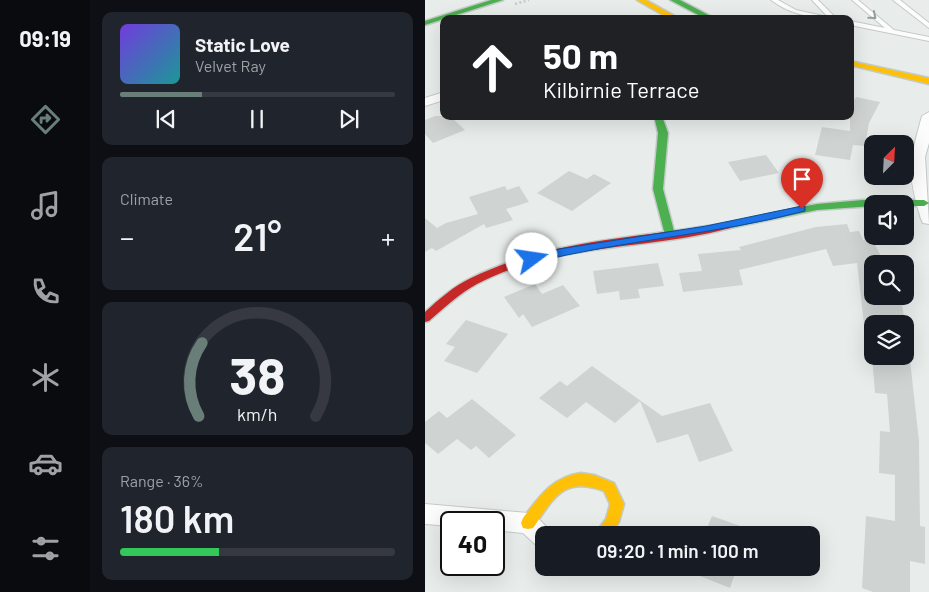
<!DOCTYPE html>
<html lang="en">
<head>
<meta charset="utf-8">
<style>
  :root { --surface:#171b24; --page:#20242c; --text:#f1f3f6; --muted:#9ea1a6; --line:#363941; --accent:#697e78 }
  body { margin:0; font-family:Barlow,sans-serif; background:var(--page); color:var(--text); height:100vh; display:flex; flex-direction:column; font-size:19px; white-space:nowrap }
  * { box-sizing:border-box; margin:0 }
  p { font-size:16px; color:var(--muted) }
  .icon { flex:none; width:28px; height:28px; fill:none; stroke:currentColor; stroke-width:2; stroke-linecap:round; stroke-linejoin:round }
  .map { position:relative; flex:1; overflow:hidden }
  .side { display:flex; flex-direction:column; gap:12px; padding:12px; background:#0d0f14; width:335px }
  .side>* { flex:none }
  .hud { position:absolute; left:15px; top:15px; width:414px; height:105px; border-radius:10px; box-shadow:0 5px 20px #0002; background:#202124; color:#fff; overflow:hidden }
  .needle { width:32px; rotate:24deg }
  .controls { position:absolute; left:439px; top:135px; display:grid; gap:10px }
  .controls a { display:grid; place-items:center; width:50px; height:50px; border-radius:10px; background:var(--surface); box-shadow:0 5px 20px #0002; font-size:25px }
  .speed { position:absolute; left:15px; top:511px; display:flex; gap:10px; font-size:25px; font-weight:700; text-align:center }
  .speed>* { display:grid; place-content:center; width:65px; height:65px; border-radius:50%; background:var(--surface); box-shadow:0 5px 20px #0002; line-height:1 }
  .speed .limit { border:2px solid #111; border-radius:8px; background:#fff; color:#111 }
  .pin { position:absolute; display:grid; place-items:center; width:42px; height:42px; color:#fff; margin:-51px -21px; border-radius:50% 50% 50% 0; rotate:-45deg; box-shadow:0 0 5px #0007 }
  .pin .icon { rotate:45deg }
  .me { position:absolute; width:55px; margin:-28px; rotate:76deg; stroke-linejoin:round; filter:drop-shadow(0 0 4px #0008) }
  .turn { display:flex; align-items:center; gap:18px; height:105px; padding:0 20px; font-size:22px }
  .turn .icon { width:65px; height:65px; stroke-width:2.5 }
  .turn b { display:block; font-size:35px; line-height:42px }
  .big { font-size:38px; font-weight:600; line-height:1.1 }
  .side .widget { flex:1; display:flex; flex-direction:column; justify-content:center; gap:8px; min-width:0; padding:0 18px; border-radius:10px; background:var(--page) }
  .side .dial { align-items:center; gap:0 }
  .dial svg { height:130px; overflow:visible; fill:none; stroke:var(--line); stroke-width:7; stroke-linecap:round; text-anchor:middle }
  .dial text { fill:var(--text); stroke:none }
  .song { display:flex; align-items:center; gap:15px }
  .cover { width:60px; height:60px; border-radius:8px; background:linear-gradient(135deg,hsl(260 70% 55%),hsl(180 70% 35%)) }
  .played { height:5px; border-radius:2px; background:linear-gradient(90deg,var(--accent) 30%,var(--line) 30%) }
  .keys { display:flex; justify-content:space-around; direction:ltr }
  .heat { display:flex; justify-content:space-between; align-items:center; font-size:28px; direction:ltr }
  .charge { height:8px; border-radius:4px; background:linear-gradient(90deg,#34c759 36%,var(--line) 0) }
  .trip { position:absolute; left:110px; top:526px; width:285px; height:50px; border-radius:10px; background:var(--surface); box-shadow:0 5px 20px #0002; font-weight:600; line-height:50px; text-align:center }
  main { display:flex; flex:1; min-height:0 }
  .tabs { display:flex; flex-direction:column; width:90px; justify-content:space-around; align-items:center; background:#090b0e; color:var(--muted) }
  .tabs .icon { width:35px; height:35px }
  .tabs .selected { color:var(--accent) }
  .tabs b { font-size:22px; color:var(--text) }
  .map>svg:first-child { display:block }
  .building { fill:#cfd4d2 }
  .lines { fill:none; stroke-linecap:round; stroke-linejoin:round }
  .lane-casing { stroke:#c5cac8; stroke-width:2 }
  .street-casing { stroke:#c5cac8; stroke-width:2 }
  .fast-casing { stroke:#c3cbc8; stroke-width:3 }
  .slow-casing { stroke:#c3cbc8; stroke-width:3 }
  .jam-casing { stroke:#c3cbc8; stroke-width:3 }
  .path { stroke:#c3ccca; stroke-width:2.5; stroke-dasharray:2 2.5; stroke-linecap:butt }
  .lane { fill:#fcfcfc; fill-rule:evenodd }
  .street { fill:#fcfcfc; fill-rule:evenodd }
  .fast { fill:#4caf50; fill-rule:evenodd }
  .slow { fill:#ffc107; fill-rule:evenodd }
  .jam { fill:#c62828; fill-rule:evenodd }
  .oneway { stroke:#909f9b }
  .route { fill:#1a73e8; stroke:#114b97 }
</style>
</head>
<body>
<main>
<nav class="tabs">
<b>09:19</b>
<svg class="icon selected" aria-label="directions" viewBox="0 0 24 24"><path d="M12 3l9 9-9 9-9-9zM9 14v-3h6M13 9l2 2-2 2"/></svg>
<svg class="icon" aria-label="music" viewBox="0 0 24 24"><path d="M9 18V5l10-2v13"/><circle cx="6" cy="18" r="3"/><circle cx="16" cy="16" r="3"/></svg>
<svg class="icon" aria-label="phone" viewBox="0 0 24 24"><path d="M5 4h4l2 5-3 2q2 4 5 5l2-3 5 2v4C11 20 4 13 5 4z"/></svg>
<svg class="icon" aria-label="climate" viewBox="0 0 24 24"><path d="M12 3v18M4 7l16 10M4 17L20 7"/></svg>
<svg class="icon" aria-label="car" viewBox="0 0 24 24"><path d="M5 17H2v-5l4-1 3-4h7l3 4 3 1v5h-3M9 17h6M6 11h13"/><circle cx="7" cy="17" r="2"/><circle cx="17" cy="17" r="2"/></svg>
<svg class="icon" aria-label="filters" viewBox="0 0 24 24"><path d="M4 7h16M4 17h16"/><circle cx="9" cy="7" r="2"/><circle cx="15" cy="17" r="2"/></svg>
</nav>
<section class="side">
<div class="widget">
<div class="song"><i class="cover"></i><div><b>Static Love</b><p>Velvet Ray</p></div></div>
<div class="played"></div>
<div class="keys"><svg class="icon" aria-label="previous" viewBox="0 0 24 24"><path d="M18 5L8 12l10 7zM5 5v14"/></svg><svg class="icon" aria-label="pause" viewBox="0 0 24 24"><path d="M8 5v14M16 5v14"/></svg><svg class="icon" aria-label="next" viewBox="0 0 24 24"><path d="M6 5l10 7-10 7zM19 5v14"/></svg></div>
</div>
<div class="widget"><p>Climate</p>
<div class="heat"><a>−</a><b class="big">21°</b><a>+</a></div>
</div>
<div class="widget dial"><svg viewBox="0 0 100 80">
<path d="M14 69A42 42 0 1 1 86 69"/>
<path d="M14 69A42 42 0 0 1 16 24" stroke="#697e78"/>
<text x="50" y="56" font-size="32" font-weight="700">38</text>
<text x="50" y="72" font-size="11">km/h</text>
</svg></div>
<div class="widget"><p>Range · 36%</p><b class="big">180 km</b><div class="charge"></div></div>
</section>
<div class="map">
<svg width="504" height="592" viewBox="0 0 504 592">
  <rect width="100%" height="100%" fill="#e8edeb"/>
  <g class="building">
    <path d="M431,97L455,102L444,123L440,146L428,145L425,160L390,155L397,127L425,131V99L429,100Z"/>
    <path d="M10,116H25L40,130L8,143L0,134V120Z"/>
    <path d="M341,155L354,173L315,181L303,162Z"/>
    <path d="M144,171L162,179L169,174L186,183L147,211L112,193Z"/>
    <path d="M80,186L82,190L94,186L104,202L81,209L88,220L61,228L59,224L11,251L7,248L0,252V218L12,228L21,223L53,214L44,197Z"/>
    <path d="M422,224L425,232L434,231L438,240L447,239L458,260L448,262V296H464L465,303L477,304L480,324H439L432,263L408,266L401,249L314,270L318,285L258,292L254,273L277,271L273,254L316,250L314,247L391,227Z"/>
    <path d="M233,263L239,286L213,289L215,298L195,300L194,291L172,294L168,271Z"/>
    <path d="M110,284L117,294L138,285L155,306L107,327L98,314L94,318L79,297Z"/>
    <path d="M41,320L83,334L52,373L19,361L30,347L21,344Z"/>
    <path d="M447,357L485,360L494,441L495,526L500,527V564L485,561V592H448L437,588L441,516L470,521V475L454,473L455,431L465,432L462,394L450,393Z"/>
    <path d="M167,366L237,416L285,403L308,451L274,462L263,434L232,443L215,401L190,423L161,402L142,418L114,398L135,381L142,386Z"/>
    <path d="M47,399L91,435L64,458L51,446L46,450L32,439L13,454L0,443V422L14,411L22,418Z"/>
    <path d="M287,516L335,533V535H279Z"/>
    <path d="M255,568H312L305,588Z"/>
  </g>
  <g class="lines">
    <defs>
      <g id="lane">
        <path d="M346,0H353L371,10L403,17L387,0H393L412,19C389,19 364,14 346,0Z"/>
        <path d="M427,0H433L469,30L504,37V41L425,25V21L460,28Z"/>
        <path d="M468,0H475L504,23V28Z"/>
      </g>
      <g id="street">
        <path d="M19,92V100L0,106V98Z"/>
        <path d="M504,112V143L500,157L504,224L498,223L496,219C482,173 484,162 497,116Z"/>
        <path d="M0,504L103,513L111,516L129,535H119V548L111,545L98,533L69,530V522H26V526L0,524Z"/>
      </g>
      <g id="fast">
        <path d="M66,0H78L0,25V21Z"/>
        <path d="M245,0H255L291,19H281Z"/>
        <path d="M229,116H237L243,133L238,189L250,235L245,238L240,235L228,189L233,133Z"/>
        <path d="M438,200H499L504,203L499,206H480V204H448V206L392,210L301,229L296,226L301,223L392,204Z"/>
      </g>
      <g id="slow">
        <path d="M212,0H221L255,19H245Z"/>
        <path d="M425,61L504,78V84L425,65Z"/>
        <path d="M156,473L169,475L189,483L199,504L194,522L185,535H169L181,519L185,504L179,491C138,476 129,498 108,528L103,529L98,528L96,523L98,518C114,497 127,477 156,473Z"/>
      </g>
      <path id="jam" d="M301,223L305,224L306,226L305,228C221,251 131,242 52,284C35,293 19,308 4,321L0,322V312C14,299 29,286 46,278C125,239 216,238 301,223Z"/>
    </defs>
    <use href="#lane" class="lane-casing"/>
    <use href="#street" class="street-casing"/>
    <use href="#fast" class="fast-casing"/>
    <use href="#slow" class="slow-casing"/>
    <use href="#jam" class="jam-casing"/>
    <path class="path" d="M90,4L104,0"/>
    <use href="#lane" class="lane"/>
    <use href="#street" class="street"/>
    <use href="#fast" class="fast"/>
    <use href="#slow" class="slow"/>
    <use href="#jam" class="jam"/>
  </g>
  <defs><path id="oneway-chevron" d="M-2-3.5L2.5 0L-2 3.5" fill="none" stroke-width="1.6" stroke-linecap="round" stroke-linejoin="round" transform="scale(1.25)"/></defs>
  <use class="oneway" href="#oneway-chevron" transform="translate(448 16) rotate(40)"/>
  <path class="route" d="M377,206H380V211C290,235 197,240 107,263L102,259L103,256L134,249L281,226Z"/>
</svg>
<div class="controls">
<a><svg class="needle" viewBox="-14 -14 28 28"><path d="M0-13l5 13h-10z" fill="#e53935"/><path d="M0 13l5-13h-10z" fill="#9ea1a6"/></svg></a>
<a><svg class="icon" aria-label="sound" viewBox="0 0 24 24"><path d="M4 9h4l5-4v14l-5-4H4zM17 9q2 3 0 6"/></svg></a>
<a><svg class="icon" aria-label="search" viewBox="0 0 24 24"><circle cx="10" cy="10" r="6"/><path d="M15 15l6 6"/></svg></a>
<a><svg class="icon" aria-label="layers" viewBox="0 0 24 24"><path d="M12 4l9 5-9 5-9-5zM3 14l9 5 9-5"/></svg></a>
</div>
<div class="speed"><div class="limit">40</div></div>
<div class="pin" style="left:377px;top:209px;background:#d93025"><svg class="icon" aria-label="arrive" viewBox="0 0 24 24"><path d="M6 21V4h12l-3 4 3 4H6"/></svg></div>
<svg class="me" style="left:107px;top:259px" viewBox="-20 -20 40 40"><circle r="19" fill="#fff"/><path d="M0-13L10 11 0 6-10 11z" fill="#1a73e8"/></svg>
<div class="trip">09:20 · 1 min · 100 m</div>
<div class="hud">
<div class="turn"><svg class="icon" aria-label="ahead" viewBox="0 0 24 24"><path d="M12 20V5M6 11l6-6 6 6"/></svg><div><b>50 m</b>Kilbirnie Terrace</div></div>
</div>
</div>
</main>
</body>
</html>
